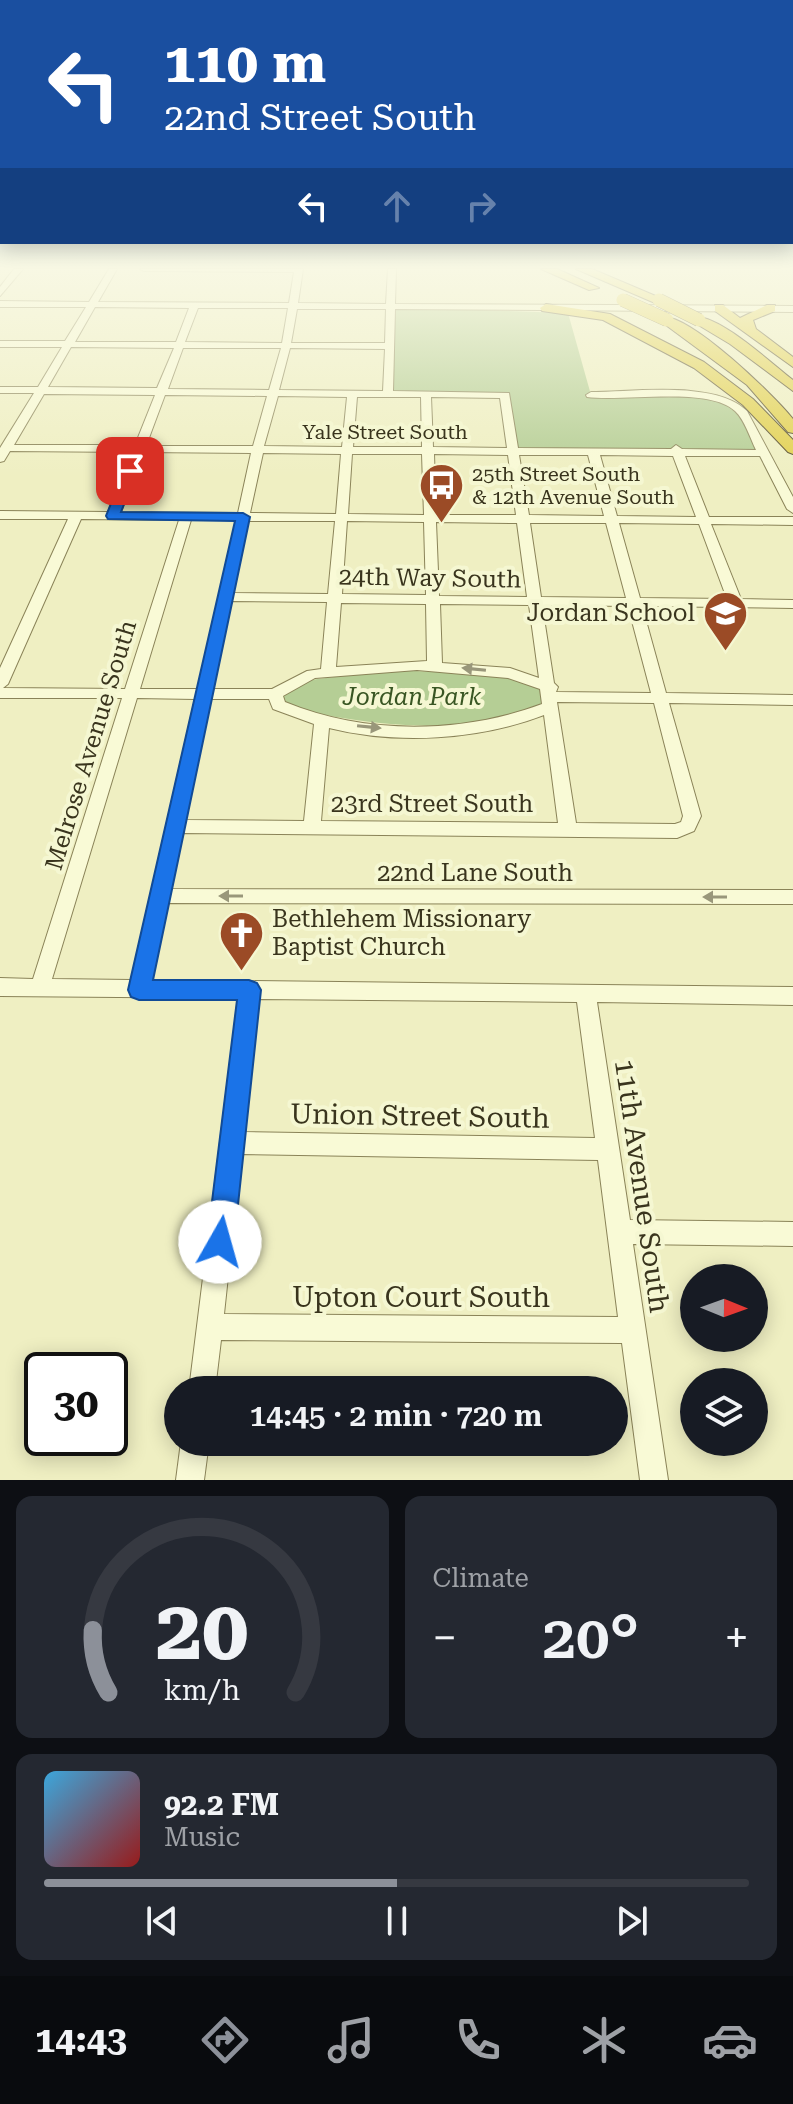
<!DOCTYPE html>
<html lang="en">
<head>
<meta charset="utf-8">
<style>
  :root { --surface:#171b24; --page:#242831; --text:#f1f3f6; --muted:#9ea1a6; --line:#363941; --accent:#8c9099 }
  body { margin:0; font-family:"Roboto Serif",serif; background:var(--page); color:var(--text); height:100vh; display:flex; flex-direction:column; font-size:30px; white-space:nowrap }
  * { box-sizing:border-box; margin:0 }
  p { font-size:26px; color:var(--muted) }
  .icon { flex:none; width:44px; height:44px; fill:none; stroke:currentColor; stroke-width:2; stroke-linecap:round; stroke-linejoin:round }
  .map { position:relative; height:1480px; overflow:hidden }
  .drawer { display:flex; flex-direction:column; gap:16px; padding:16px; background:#0d0f14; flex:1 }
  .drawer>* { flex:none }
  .guide { position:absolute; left:0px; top:0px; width:794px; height:244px; box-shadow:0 4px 20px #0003; background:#1a4fa0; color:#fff; overflow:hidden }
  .needle { width:52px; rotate:91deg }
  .tools { position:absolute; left:680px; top:1264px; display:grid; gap:16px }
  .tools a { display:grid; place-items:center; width:88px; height:88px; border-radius:50%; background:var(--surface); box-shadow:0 4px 20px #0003; font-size:40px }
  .speed { position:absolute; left:24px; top:1352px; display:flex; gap:16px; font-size:40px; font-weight:700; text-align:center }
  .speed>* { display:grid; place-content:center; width:104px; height:104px; border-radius:50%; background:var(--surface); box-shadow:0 4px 20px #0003; line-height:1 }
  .speed .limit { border:4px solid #111; border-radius:12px; background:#fff; color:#111 }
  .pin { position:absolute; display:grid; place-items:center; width:68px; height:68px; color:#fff; margin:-34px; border-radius:16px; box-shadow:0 4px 12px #0006 }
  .me { position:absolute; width:88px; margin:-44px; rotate:7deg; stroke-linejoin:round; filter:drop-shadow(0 0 6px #0008) }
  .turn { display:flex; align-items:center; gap:28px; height:168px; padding:0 32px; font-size:36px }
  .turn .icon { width:104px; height:104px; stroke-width:2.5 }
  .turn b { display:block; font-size:56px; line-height:68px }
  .lanes { display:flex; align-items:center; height:76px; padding:0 32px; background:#0003; justify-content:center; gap:40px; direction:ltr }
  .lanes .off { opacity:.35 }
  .big { font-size:60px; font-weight:600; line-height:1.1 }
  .drawer .card { flex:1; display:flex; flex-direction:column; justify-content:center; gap:12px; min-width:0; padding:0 28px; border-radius:16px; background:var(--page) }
  .drawer .dial { align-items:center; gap:0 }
  .dial svg { height:208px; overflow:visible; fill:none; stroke:var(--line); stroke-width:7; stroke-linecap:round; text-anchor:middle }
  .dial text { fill:var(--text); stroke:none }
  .song { display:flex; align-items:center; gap:24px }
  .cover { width:96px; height:96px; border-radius:12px; background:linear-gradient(135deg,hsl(200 70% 55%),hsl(0 70% 35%)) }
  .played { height:8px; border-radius:4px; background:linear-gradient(90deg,var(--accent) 50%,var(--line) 50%) }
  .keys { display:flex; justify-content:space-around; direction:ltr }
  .heat { display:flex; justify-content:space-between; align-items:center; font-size:44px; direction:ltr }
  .drawer .tiles { flex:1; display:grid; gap:16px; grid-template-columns:1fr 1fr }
  .card:last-child { grid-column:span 2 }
  .trip { position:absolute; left:164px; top:1376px; width:464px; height:80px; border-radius:40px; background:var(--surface); box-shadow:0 4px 20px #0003; font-weight:600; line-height:80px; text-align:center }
  .dock { display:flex; height:128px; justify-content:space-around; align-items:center; background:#090b0e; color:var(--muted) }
  .dock .icon { width:56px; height:56px }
  .dock .selected { color:var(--accent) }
  .dock b { font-size:36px; color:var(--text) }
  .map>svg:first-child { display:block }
  .green { fill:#b5ce95 }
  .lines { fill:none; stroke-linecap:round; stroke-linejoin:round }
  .minor-casing { stroke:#8a8358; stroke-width:2 }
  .highway-casing { stroke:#584e2d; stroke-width:2 }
  .minor { fill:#f9fad6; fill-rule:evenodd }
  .highway { fill:#e2d050; fill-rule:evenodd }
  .highway-bridge-casing { stroke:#584e2d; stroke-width:14; stroke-linecap:butt }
  .highway-bridge { stroke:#e2d050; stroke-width:13 }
  .oneway { fill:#99977a }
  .route { fill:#1a73e8; stroke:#114b97; stroke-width:2 }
  .labels { text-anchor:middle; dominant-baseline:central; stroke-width:8; stroke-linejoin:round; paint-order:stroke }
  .far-street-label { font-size:20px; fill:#39341d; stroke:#f5f7d2 }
  .far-poi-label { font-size:20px; fill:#39341d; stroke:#f5f7d2; text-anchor:start }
  .street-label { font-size:24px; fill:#39341d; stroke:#f5f7d2 }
  .poi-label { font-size:24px; fill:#39341d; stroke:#f5f7d2; text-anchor:end }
  .park-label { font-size:24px; font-style:italic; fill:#395623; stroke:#f5f7d2 }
  .near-street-label { font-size:28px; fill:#39341d; stroke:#f5f7d2 }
</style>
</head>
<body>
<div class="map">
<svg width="793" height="1480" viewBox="0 0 793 1480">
  <rect width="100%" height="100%" fill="#efefc2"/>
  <g class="green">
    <path d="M393,307L568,313L591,395L710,396L734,403L764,453L513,451L504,395L389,394Z"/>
    <path d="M393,670L501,675L539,688L544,697L541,708C460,736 365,727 283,705L280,692L301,681Z"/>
  </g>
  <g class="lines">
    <defs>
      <g id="minor">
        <path d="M14,269H23L0,296V287Z"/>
        <path d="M109,269H117L98,302L289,303L294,272L144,271L140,269H303L298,303L386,304L388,269H396L395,304L793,306V312L395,309L393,391L509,393L518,448L671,449L676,445L682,449L756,450C750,438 745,420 735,411C708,386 624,402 587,397L586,395L591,392C634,392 715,380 747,411L793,497V513L787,509L760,456H685L709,517H793V525L711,524L741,599L793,600V608L642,606L666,693L793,695V705L669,703L701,816L694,831L677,838L182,833L171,889L793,890V904L167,903L151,980L793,987V1005L597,1002L630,1220L793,1222V1246L633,1244L668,1480H640L622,1343L221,1340L215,1390H189L238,998L0,996V978L33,979L122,698H0V668L68,519H0V511L108,512L132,452L10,451L4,461L0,462V448L34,393H0V387H38L62,347H0V341H65L86,307H0V301L89,302ZM95,307L189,308L176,342H75ZM198,308H288L282,343L185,342ZM297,309H386L385,343H291ZM71,347L174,348L157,388L48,387ZM183,348H281L269,390L168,389ZM290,348L385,349L383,391L279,390ZM44,394L155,395L135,445H14ZM165,395L267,396L253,446H146ZM278,396L347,397L342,447L264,446ZM357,397H421L422,447H353ZM431,397L500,398L507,448L433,447ZM143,452L251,453L238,513L121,512ZM263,453L341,454L336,514L250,513ZM352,454H422L424,515L348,514ZM434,454L508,455L516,515H436ZM519,455H588L604,516L529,515ZM600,455L673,456L696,517L617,516ZM81,519L179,520L125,689L3,688L8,684ZM191,520H236L198,689H140ZM248,521H335L328,594L233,593ZM347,521L424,522L426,595L342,594ZM436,522L517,523L527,597L439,596ZM530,523H606L626,598L541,597ZM619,523L699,524L727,599L640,598ZM231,601L327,602L321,669L307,671L272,689H213ZM341,603L426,604L427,661L336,667ZM440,604L529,605L539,678L510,668L442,663ZM542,605L628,606L651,693L556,692L558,687L554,683ZM417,670L508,678L540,689L542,704C462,734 364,735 285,702L283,696L315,678ZM137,698L195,699L131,980L52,979ZM211,699H269L273,709L314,724L304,821L185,820ZM557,702L654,703L683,816L681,822L675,824L576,823ZM544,715L558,823L321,821L329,728C397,745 479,740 544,715ZM258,999L577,1002L595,1138L244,1132ZM241,1154L598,1160L618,1317L224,1314Z"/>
        <path d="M181,1442H209L204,1480H176Z"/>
      </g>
      <g id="highway">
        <path d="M541,269H557L599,288L589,290Z"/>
        <path d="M576,269H592L665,300L655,303Z"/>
        <path d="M546,304L610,314L704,362L753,399L793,440V454L788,452L743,405L694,368L603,320L542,311L540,308Z"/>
        <path d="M715,305H723L740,318L767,305H775V311L753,320L756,329L793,357V367L715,311Z"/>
        <path d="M663,317C690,314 775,396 793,419V433L788,432L747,385L663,323Z"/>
        <path d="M695,317C720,315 772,364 793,380V391L730,344L695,323Z"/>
      </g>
    </defs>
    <use href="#minor" class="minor-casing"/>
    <use href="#highway" class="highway-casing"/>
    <use href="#minor" class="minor"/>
    <use href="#highway" class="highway"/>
    <defs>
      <g id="highway-bridge">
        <path d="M623,300L667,320"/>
        <path d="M659,300L699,320"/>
      </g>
    </defs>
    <use href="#highway-bridge" class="highway-bridge-casing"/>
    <use href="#highway-bridge" class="highway-bridge"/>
  </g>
  <defs><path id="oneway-solid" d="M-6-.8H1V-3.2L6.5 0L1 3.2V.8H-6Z" transform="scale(2)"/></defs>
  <g class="oneway">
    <use href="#oneway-solid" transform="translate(474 669) rotate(-174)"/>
    <use href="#oneway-solid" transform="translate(369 727) rotate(6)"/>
    <use href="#oneway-solid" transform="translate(231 896) rotate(-180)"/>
    <use href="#oneway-solid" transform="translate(715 897) rotate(-180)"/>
  </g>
  <linearGradient id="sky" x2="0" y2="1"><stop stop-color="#8db9d9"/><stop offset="0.56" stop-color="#f8f8e4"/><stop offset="1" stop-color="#f8f8e4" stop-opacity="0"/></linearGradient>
  <rect width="793" height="477" fill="url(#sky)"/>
  <path class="route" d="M130,467L137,471L121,512L243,513L250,517L153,980H249L257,983L261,990L234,1242L230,1252L220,1256L211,1252L207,1242L237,1000H139L131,997L128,990L235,521L108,519L106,516L124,471Z"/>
  <defs>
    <symbol id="bus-pin" viewBox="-11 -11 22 30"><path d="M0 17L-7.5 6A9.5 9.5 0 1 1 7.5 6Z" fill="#9b4b26" stroke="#f5f7d2"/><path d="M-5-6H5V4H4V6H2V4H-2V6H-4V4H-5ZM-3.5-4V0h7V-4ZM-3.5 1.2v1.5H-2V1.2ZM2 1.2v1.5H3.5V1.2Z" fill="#fff"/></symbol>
    <symbol id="school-pin" viewBox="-11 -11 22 30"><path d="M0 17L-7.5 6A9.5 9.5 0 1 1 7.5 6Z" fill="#9b4b26" stroke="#f5f7d2"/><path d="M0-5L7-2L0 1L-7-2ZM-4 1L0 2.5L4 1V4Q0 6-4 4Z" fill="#fff"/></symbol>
    <symbol id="church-pin" viewBox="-11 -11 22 30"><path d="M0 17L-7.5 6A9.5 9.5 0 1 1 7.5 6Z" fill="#9b4b26" stroke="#f5f7d2"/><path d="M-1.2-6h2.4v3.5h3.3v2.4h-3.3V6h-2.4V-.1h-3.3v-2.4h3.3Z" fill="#fff"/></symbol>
  </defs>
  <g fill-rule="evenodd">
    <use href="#bus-pin" x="416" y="460" width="51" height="69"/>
    <use href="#school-pin" x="700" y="588" width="51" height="69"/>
    <use href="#church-pin" x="216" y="908" width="51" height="69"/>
  </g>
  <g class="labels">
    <g class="far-street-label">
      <text x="385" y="432">Yale Street South</text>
    </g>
    <g class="far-poi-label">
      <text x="472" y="474">25th Street South<tspan x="472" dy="23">&amp; 12th Avenue South</tspan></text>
    </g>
    <g class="street-label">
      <text transform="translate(430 578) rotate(1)">24th Way South</text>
      <text transform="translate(91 745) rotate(-73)">Melrose Avenue South</text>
      <text x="432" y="804">23rd Street South</text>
      <text x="475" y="873">22nd Lane South</text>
    </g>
    <g class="poi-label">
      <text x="695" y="613">Jordan School</text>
      <text x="272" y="919" text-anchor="start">Bethlehem Missionary<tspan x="272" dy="28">Baptist Church</tspan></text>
    </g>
    <g class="park-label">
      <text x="412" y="697">Jordan Park</text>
    </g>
    <g class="near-street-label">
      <text transform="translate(420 1116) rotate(1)">Union Street South</text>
      <text transform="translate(642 1186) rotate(82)">11th Avenue South</text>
      <text x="421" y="1297">Upton Court South</text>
    </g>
  </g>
</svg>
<div class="tools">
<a><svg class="needle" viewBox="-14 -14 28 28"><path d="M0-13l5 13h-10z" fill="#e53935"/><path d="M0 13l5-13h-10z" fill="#9ea1a6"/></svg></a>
<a><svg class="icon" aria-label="layers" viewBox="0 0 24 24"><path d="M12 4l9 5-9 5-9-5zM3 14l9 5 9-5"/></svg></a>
</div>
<div class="speed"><div class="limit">30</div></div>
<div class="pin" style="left:130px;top:471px;background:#d93025"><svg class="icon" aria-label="arrive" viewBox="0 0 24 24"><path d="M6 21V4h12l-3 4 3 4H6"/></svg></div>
<svg class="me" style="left:220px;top:1242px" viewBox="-20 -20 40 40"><circle r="19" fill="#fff"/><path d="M0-13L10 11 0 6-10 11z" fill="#1a73e8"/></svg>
<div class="trip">14:45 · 2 min · 720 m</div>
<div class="guide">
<div class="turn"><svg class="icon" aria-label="left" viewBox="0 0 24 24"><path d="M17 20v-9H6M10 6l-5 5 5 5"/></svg><div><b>110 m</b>22nd Street South</div></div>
<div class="lanes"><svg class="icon" aria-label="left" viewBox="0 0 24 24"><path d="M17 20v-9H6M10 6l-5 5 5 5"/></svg><svg class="icon off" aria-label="ahead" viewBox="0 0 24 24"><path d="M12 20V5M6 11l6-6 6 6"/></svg><svg class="icon off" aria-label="right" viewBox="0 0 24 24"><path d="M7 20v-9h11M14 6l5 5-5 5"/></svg></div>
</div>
</div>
<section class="drawer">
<div class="tiles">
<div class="card dial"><svg viewBox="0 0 100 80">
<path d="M14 69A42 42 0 1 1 86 69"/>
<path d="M14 69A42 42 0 0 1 8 45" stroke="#8c9099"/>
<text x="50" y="56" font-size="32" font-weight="700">20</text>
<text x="50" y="72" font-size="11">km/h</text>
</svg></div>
<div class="card"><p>Climate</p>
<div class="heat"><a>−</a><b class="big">20°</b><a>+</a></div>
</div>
<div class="card">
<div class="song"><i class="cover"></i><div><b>92.2 FM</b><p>Music</p></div></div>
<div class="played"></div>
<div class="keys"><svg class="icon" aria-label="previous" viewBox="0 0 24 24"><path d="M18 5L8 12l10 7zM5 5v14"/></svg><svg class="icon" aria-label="pause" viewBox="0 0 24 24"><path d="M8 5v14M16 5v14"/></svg><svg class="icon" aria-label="next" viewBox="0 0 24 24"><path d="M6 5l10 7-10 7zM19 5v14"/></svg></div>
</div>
</div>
</section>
<nav class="dock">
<b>14:43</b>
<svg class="icon selected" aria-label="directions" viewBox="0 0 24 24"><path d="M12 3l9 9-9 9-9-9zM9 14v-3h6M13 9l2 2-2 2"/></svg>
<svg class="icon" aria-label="music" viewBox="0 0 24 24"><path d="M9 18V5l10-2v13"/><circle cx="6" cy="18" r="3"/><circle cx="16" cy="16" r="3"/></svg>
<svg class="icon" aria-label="phone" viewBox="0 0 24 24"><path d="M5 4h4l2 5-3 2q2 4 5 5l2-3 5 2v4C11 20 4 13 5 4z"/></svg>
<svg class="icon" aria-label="climate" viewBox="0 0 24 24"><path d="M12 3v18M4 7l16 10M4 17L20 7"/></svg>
<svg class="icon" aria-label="car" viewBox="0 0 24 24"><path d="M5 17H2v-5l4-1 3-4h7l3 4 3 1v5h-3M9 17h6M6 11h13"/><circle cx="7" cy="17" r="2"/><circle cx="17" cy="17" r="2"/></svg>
</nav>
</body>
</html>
